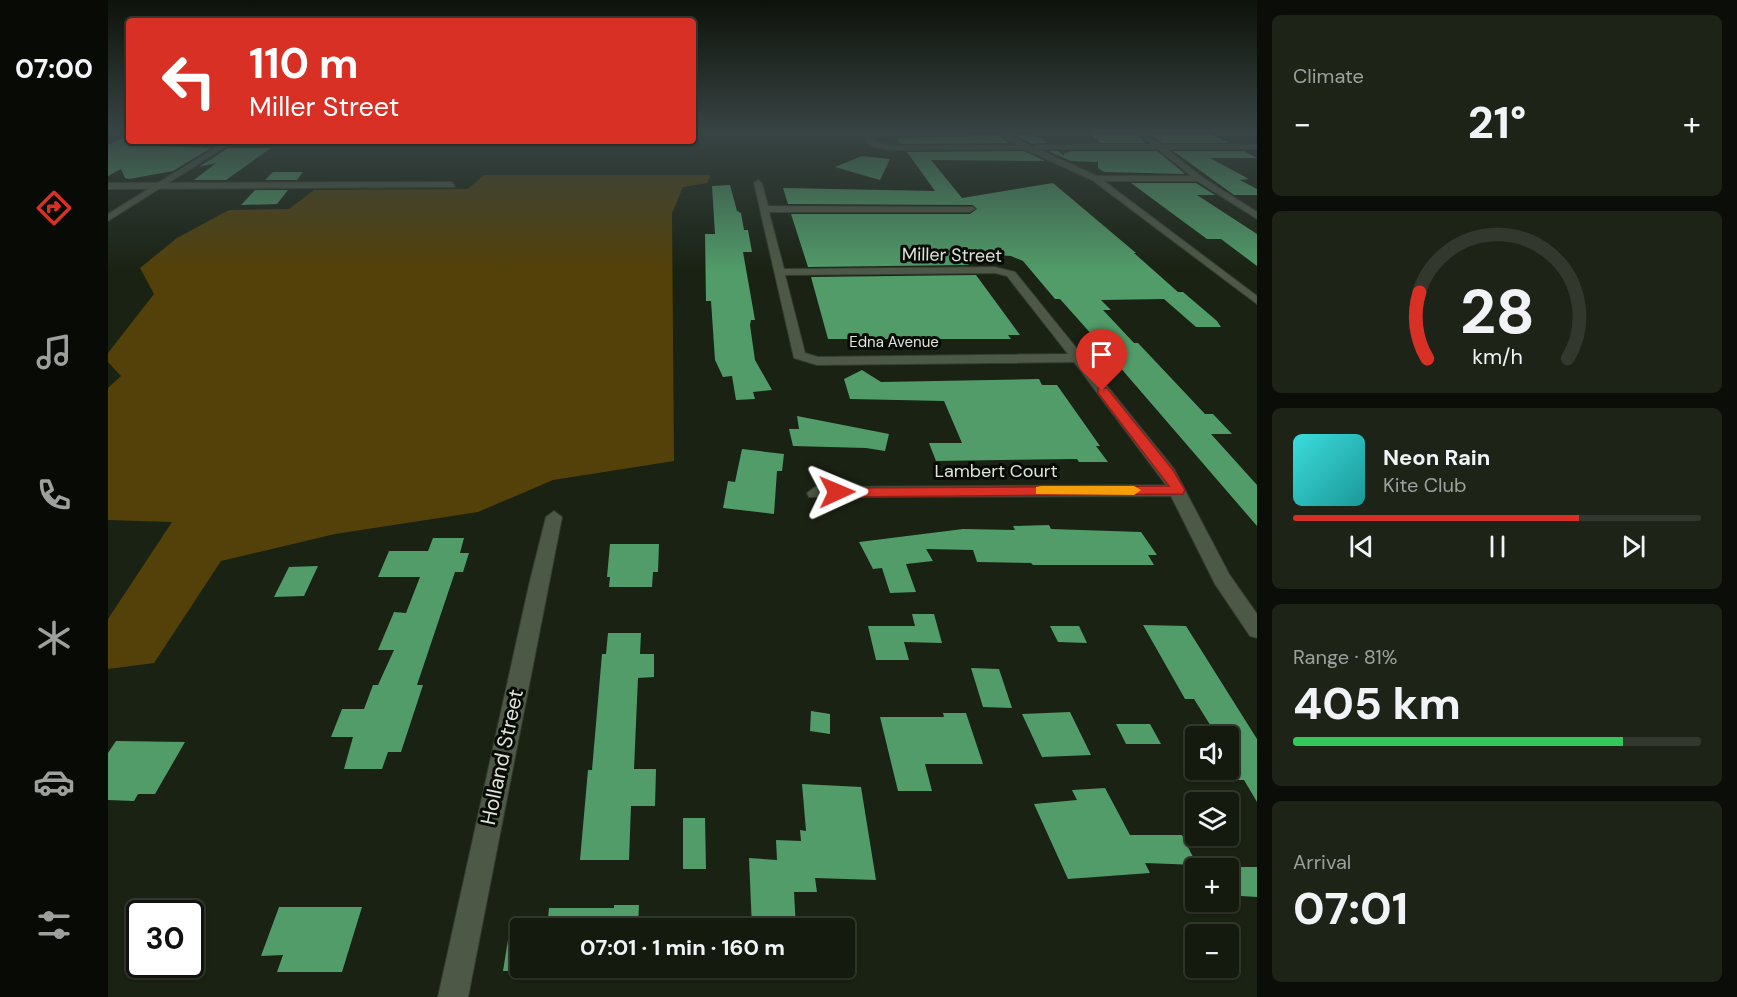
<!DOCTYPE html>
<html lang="en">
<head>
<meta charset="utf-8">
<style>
  :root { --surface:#141a0e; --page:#1d2317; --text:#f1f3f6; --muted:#9da19e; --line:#33382e; --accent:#d93025 }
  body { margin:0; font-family:"DM Sans",sans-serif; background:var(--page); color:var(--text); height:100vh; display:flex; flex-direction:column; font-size:22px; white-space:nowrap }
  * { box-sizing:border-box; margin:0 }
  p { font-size:20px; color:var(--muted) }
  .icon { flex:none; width:33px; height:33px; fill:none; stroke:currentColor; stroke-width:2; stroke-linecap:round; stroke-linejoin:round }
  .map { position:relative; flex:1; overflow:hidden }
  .sheet { display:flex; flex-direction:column; gap:15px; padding:15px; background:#0b0e08; width:480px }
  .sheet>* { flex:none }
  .top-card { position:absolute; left:18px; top:18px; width:570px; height:126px; border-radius:6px; box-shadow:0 2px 4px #0004,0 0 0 2px var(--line); background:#d93025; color:#fff; overflow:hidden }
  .buttons { position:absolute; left:1077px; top:726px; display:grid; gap:12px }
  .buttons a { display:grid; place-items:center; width:54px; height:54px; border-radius:6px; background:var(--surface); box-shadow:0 2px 4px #0004,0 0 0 2px var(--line); font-size:30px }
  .speed { position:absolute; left:18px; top:900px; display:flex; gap:12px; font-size:30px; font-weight:700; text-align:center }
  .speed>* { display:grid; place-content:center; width:78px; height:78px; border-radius:50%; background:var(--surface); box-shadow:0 2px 4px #0004,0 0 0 2px var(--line); line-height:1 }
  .speed .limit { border:3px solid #111; border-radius:9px; background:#fff; color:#111 }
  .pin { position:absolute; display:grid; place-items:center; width:51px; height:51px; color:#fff; margin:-62px -26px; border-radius:50% 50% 50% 0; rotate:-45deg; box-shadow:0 0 6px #0007 }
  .pin .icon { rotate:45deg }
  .me { position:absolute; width:66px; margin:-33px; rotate:89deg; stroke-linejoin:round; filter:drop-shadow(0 0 4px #0008) }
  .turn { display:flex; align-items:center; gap:21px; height:126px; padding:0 24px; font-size:27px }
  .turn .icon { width:78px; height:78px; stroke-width:2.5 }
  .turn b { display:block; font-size:42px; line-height:51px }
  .big { font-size:45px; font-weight:700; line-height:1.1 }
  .sheet .tile { flex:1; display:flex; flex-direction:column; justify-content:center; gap:9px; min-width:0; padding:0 21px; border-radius:9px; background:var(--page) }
  .sheet .dial { align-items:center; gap:0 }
  .dial svg { height:156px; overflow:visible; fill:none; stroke:var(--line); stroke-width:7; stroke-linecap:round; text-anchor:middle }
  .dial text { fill:var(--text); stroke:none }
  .song { display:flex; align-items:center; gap:18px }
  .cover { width:72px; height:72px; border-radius:9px; background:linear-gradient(135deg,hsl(180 70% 55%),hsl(180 70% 35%)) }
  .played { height:6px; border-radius:3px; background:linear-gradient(90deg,var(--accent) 70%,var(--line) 70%) }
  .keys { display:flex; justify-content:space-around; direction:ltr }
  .heat { display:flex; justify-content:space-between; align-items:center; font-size:33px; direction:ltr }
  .charge { height:9px; border-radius:4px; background:linear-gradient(90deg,#34c759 81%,var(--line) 0) }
  .trip { position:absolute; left:402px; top:918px; width:345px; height:60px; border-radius:6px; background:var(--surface); box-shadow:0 2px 4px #0004,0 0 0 2px var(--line); font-weight:700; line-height:60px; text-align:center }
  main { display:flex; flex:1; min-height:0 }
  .menu { display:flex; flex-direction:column; width:108px; justify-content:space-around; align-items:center; background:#080a06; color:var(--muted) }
  .menu .icon { width:42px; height:42px }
  .menu .active { color:var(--accent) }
  .menu b { font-size:27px; color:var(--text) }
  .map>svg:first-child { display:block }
  .green { fill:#544109 }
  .building { fill:#519c69 }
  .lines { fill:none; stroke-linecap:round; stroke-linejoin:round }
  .minor-casing { stroke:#353c31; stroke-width:2 }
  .tertiary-casing { stroke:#353c31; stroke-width:2 }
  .minor { fill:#4e5846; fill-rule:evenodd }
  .tertiary { fill:#4e5846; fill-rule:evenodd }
  .route { fill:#d93025; stroke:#8d1f18; stroke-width:1.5 }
  .slow { fill:#f59e0b }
  .labels { text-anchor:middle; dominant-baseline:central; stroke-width:6; stroke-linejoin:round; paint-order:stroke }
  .far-street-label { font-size:15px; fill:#dee4da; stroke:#070a05 }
  .street-label { font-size:18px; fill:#dee4da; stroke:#070a05 }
  .near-street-label { font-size:21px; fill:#dee4da; stroke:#070a05 }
</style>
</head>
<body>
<main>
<nav class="menu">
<b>07:00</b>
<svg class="icon active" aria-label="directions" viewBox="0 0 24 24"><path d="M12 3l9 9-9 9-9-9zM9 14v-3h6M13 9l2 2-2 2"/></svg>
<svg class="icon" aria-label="music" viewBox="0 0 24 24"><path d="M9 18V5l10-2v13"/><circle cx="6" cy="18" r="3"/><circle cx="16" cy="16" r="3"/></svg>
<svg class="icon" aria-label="phone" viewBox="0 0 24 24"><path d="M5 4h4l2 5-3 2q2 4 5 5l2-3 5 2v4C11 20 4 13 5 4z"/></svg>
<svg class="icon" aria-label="climate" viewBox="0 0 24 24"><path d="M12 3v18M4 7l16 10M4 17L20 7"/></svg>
<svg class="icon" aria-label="car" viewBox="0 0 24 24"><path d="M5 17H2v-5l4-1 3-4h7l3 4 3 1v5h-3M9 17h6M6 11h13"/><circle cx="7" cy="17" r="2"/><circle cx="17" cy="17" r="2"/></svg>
<svg class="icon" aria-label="filters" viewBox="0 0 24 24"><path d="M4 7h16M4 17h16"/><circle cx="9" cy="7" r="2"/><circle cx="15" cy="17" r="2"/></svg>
</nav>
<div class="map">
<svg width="1149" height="997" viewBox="0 0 1149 997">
  <rect width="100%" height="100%" fill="#1a2213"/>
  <path class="green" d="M376,175H603L599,183L575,187L564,213L566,461L445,480L370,512L227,534L113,561L46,663L0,669V619L64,522L0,520V388L13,376L0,362V353L46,294L32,268L69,238L121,210L181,209L206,190L360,189Z"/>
  <g class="building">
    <path d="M990,134H1029L1038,143H993L983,135Z"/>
    <path d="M1044,134H1104L1120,143H1054Z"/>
    <path d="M21,135V145L103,148L65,171L21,179L17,178L13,169L0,176V145Z"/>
    <path d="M859,135H890L901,143L793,144L789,138L862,137Z"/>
    <path d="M907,135H928L939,143L924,144Z"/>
    <path d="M120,148H163L118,180H86L108,163L91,167Z"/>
    <path d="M916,151L937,161L823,160L854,198L945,183L1028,253H1026L1070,292H1075L1109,321L1113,327H1088L1056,299L993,300L1003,310H995L1026,343H1030L1097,414H1105L1124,434H1103L1149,485V526L985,336L952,299H947L915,261L903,256L857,253L860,257H855L861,265L700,267L683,214H862L869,209L865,205L680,204L675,188L827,191L799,152Z"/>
    <path d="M940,151H950L956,156V153L965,151H1049L1077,174L996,172L990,168V162L963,161Z"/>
    <path d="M1065,151H1136L1149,158H1102L1141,179L1132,180L1149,189V195H1126Z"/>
    <path d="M754,156L782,159L772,180L727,167Z"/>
    <path d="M165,172H195L189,180H157Z"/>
    <path d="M1023,183H1088L1107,195H1089L1149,234V266L1113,239H1099Z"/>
    <path d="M622,185L629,211L633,213L636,230H640L644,252H635L647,320H643L642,325L647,360L664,390L645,392L647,399L628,400L624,376L615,377L607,360L603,301H598L597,234H607L604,186Z"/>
    <path d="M147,190H180L169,204L133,205Z"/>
    <path d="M868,275L912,335H900L903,339H720L703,277Z"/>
    <path d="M754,370L773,382L931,379L934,385H949L992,446H988L1000,462H971L969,459L828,461L821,443H854L836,401L742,399L736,379Z"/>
    <path d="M689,416L781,434L777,451L758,448L685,446L681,429H691Z"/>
    <path d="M634,449L676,454L674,471H669L666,514L615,508L620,481L627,482Z"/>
    <path d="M941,525L943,529L1033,532L1049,555H1040L1046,565H925L923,563L869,562L865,550L818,549L825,561L798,564L808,592L782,593L774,568L765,569L751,542L855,529L907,530L905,526Z"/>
    <path d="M325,538H356L352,553H361L355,572H347L309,685H315L293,752H280L274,769H236L245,737H223L234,709H256L265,685H270L286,650H270L286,612L298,613L312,577H270L281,551H320Z"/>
    <path d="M502,544H551L550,572H545L544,587H501L502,577H499Z"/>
    <path d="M210,566L196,596L166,597L181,567Z"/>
    <path d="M804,614H826L834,643L796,642L801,660H768L760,626H807Z"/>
    <path d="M1035,625L1078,626L1149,739V802L1136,780H1120V736H1109L1086,699H1077Z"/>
    <path d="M942,626H971L979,643L950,642Z"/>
    <path d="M500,633H533L532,654H546V677L530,678L526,769H548L547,806H523L521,860H472L480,770H484L494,654H498Z"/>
    <path d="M863,668L891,669L904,708L875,707Z"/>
    <path d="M703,711L722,714V734L702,731Z"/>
    <path d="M962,712L983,755L934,757L914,714Z"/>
    <path d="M835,713H858L875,764H817L824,791H790L772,717H836Z"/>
    <path d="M1008,724H1042L1053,744H1018Z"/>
    <path d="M8,741L77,742L47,794H30L26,801L0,800V753Z"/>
    <path d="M694,784L753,787L768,880L707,878L709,892H686L688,928H644L641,858L669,860L668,840L693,841L692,830L698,831Z"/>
    <path d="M997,788L1022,835H1074L1089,865L1037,863L1042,873L960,879L926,804L969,800L964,790Z"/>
    <path d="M575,818H597L598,869H575Z"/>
    <path d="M1118,867H1149V897L1133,896Z"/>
    <path d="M506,905H531L530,928H439L441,908H506Z"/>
    <path d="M171,907H254L234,972H169L175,955L153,956Z"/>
    <path d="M403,921L412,922V971H395Z"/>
  </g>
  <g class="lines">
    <defs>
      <g id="minor">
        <path d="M0,132H6L0,135Z"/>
        <path d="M752,132H759L768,142L783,146L908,145L890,132H897L924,147L928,145H1044L1030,132H1037L1053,145H1149V149H1059L1094,177L1149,212V219L1089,181H996L1149,296V304L984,180L916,149L783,150L762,146ZM930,149H1050L1083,176H989Z"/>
        <path d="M650,180L654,183L660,206L865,207L867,209L862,212H661L676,269L887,267L907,272L1066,469L1121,574L1149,614V638L1142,636L1107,584L1063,496L701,497L699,493L707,487L1058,485L966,362L709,365L686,358L646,183ZM887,273L899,276L960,354L710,357L697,353L677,275Z"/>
        <path d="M344,182L347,187L0,189V183Z"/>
        <path d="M446,511L454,517L360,997H330L421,585L438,517Z"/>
      </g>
      <path id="tertiary" d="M118,141H127L0,221V214Z"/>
    </defs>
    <use href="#minor" class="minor-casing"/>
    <use href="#tertiary" class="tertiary-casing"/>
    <use href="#minor" class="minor"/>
    <use href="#tertiary" class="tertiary"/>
  </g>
  <linearGradient id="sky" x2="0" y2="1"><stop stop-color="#0e130a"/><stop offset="0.49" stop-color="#384444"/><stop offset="1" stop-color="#384444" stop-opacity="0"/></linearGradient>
  <rect width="1149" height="271" fill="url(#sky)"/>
  <path class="route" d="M990,388H999L1065,470L1077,490L1075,494L729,497L722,492L729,488L1061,486L990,393Z"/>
  <path class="slow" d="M933,486H1026L1033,490L1026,495L928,494V487Z"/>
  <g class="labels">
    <g class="far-street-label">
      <text x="786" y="342">Edna Avenue</text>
    </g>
    <g class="street-label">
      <text transform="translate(844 255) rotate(1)">Miller Street</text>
      <text x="888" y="471">Lambert Court</text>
    </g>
    <g class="near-street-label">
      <text transform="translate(394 757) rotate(-78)">Holland Street</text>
    </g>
  </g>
</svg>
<div class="buttons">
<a><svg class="icon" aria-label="sound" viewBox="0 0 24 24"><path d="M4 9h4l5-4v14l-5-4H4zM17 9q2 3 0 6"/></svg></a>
<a><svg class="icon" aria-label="layers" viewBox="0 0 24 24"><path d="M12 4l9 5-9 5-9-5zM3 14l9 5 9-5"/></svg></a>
<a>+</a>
<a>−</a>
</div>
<div class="speed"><div class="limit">30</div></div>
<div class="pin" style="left:994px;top:391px;background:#d93025"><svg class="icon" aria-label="arrive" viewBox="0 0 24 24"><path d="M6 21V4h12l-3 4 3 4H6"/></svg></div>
<svg class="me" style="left:729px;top:492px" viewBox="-20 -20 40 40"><path d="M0-17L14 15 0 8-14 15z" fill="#d93025" stroke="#fff" stroke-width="4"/></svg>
<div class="trip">07:01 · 1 min · 160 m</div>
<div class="top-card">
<div class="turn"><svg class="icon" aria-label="left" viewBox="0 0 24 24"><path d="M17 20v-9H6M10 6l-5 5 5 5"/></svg><div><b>110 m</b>Miller Street</div></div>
</div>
</div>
<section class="sheet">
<div class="tile"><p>Climate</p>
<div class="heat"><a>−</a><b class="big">21°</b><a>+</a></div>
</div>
<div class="tile dial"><svg viewBox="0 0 100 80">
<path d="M14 69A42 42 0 1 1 86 69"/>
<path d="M14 69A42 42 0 0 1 10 35" stroke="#d93025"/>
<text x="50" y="56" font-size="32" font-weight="700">28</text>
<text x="50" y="72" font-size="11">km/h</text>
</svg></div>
<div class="tile">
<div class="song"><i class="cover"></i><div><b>Neon Rain</b><p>Kite Club</p></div></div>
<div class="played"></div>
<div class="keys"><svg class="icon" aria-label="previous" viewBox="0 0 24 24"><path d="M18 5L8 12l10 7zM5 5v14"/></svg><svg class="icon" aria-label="pause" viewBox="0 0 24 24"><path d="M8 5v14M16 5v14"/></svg><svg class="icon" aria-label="next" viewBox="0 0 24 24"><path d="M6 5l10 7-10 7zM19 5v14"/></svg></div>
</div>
<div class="tile"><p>Range · 81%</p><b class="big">405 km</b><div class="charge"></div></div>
<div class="tile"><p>Arrival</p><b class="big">07:01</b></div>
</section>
</main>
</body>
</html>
